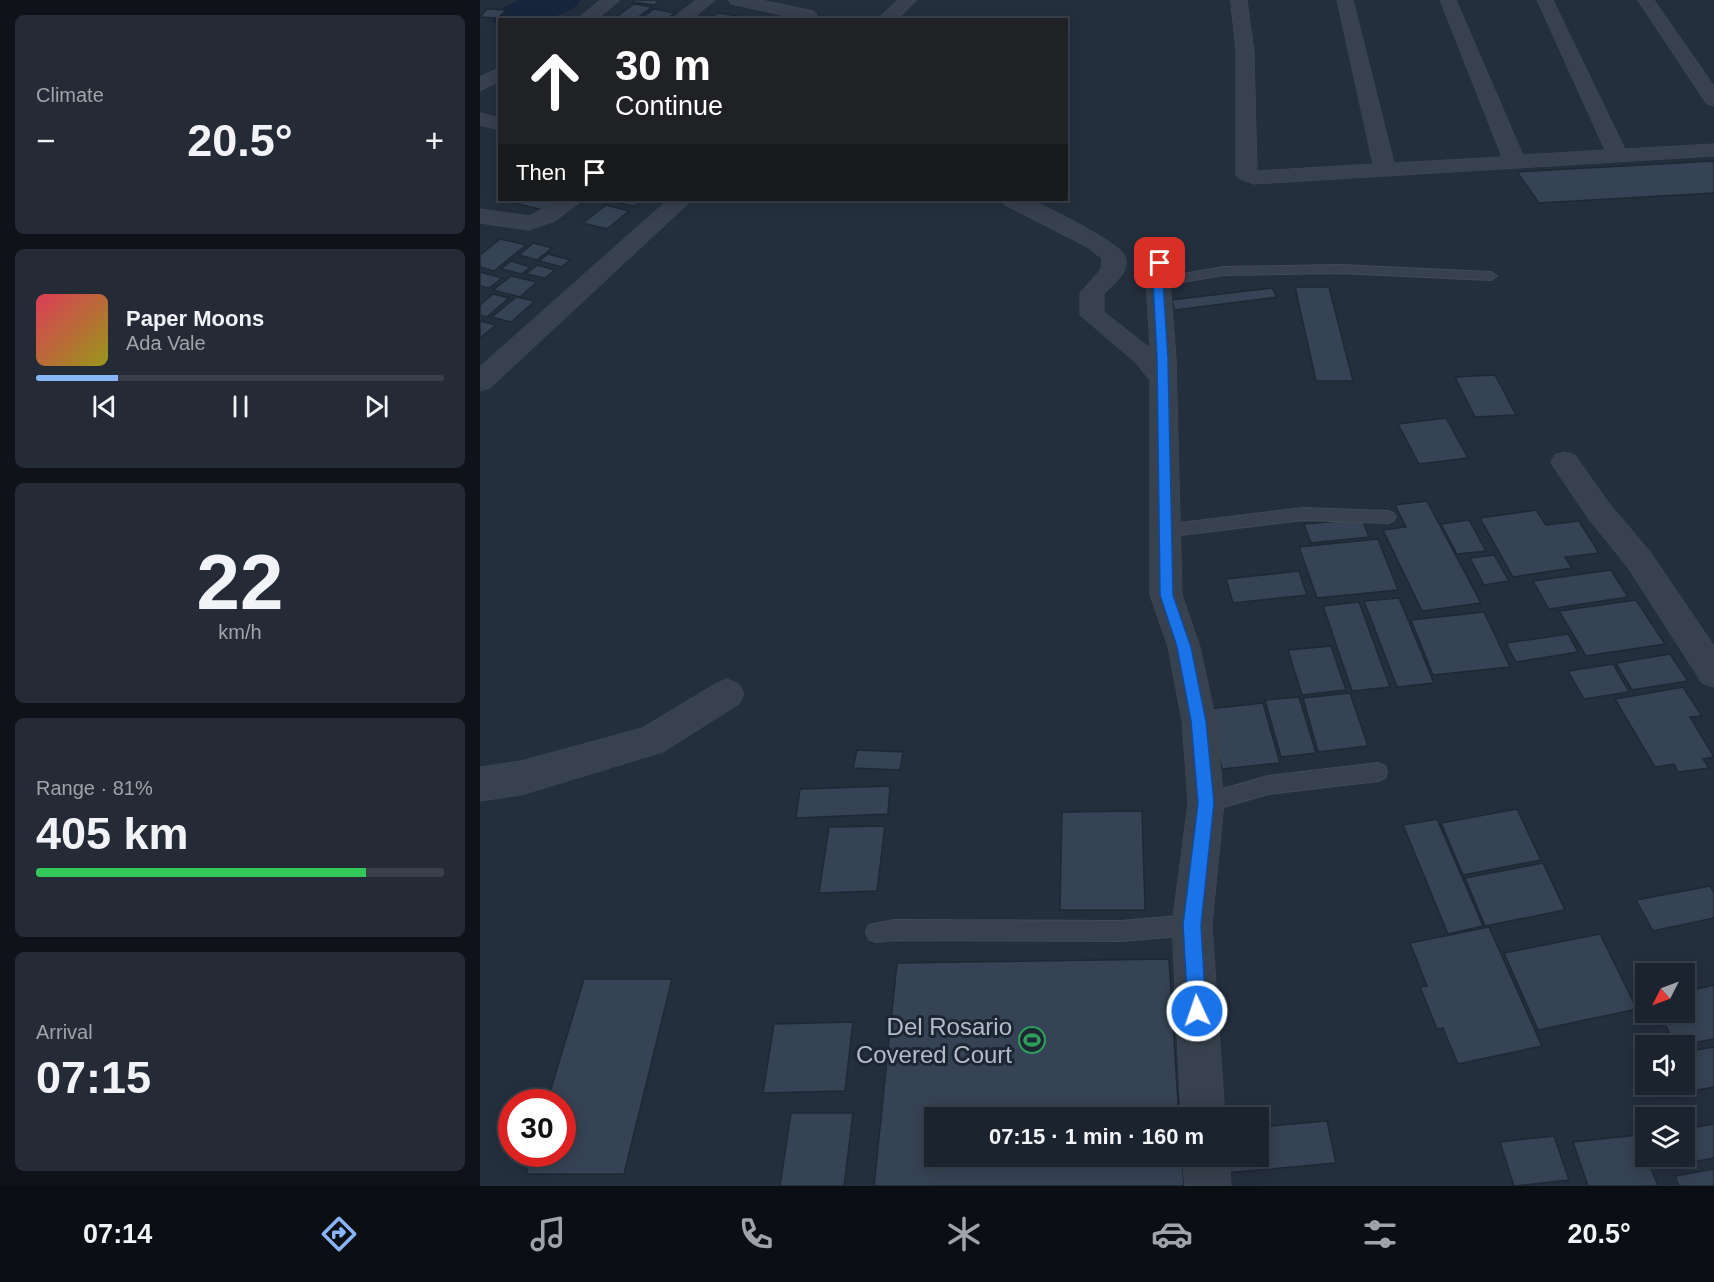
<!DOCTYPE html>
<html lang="en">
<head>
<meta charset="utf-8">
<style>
  :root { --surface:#1b232e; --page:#242b36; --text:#f1f3f6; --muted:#a0a4aa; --line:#39404a; --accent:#8ab4f8 }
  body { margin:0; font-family:Helvetica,sans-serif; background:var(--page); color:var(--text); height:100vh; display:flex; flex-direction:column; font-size:22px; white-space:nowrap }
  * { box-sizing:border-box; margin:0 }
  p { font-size:20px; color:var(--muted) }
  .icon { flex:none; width:33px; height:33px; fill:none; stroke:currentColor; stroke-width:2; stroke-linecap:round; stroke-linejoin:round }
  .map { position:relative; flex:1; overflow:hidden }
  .side { display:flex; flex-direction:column; gap:15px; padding:15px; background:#0f1319; width:480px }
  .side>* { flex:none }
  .banner { position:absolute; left:18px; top:18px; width:570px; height:183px; border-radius:0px; box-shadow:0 3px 15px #0003,0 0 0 2px var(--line); background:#202124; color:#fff; overflow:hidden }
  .needle { width:39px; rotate:228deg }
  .tools { position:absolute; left:1155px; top:963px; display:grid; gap:12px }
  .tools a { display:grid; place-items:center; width:60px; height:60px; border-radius:0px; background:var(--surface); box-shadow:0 3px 15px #0003,0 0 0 2px var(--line); font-size:30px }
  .speed { position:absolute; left:18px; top:1089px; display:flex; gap:12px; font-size:30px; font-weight:700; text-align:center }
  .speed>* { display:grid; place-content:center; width:78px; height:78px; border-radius:50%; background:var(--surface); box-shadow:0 3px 15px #0003,0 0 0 2px var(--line); line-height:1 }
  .speed .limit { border:9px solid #d22; background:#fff; color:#111 }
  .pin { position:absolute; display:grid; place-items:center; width:51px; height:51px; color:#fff; margin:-26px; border-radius:12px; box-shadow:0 3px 9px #0006 }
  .me { position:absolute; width:66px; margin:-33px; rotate:357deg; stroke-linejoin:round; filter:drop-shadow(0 0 4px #0008) }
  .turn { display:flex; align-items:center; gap:21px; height:126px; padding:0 18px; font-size:27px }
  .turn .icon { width:78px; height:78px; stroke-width:2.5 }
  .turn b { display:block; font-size:42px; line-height:51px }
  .then { display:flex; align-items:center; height:57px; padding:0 18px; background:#0003; gap:12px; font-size:22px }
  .big { font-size:45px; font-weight:700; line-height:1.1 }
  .side .tile { flex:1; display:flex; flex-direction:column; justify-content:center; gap:9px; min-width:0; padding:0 21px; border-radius:9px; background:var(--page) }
  .side .dial { align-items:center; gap:0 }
  .dial b { font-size:78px; line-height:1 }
  .song { display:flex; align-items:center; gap:18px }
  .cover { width:72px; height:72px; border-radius:9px; background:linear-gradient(135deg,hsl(350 70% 55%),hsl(60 70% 35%)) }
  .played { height:6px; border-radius:3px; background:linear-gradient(90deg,var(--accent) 20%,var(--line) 20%) }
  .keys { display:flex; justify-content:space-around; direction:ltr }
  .heat { display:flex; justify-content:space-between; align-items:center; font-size:33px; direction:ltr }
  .charge { height:9px; border-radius:4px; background:linear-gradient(90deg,#34c759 81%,var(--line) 0) }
  .trip { position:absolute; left:444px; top:1107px; width:345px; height:60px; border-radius:0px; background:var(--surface); box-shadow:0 3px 15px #0003,0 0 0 2px var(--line); font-weight:700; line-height:60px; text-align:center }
  .menu { display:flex; height:96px; justify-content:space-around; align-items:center; background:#0b0e12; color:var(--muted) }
  .menu .icon { width:42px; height:42px }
  .menu .active { color:var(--accent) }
  .menu b { font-size:27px; color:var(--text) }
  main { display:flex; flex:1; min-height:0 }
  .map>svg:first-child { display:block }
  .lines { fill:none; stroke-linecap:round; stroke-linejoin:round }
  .river { fill:#17263c; fill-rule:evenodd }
  .building { fill:#364354; stroke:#1f2835; stroke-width:1.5 }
  .service-casing { stroke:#414a57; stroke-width:2 }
  .minor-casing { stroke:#414a57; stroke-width:1 }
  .tertiary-casing { stroke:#414a57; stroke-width:1 }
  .service { fill:#38414e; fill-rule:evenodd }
  .minor { fill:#38414e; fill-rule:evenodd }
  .tertiary { fill:#38414e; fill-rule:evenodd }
  .route { fill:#1a73e8; stroke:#114b97; stroke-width:1.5 }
  .labels { text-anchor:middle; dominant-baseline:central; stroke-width:6; stroke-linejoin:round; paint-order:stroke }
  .near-poi-label { font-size:24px; fill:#b4bcc9; stroke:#1d2633; text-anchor:end }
</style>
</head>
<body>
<main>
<section class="side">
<div class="tile"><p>Climate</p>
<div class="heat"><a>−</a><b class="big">20.5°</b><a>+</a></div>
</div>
<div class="tile">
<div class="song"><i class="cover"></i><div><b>Paper Moons</b><p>Ada Vale</p></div></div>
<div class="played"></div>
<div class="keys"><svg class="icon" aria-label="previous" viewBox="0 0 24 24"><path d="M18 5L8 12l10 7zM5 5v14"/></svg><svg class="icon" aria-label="pause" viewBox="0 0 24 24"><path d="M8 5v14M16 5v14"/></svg><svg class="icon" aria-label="next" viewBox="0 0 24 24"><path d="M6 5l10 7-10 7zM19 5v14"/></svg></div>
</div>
<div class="tile dial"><b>22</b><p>km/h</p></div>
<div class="tile"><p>Range · 81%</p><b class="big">405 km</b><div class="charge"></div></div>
<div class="tile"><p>Arrival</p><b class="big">07:15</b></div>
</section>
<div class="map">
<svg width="1234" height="1186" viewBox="0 0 1234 1186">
  <rect width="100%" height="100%" fill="#242f3e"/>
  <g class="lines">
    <path class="river" d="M38,0H101C86,22 44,20 20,20V29H18L12,20L18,11Z"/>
  </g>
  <g class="building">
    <path d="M156,0H180L174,5L153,2Z"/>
    <path d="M154,4L172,7L154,20L136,17Z"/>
    <path d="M7,9L26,10L18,18L0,17Z"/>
    <path d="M174,9L195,13L185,20H159Z"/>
    <path d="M238,13L258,16L253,20H228Z"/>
    <path d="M1234,161V193L1059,203L1037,172Z"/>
    <path d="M35,200H76L63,210L31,202Z"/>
    <path d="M135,200H162L155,206L133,202Z"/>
    <path d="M126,205L149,211L127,229L103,223Z"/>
    <path d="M20,239L46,245L14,271L0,267V255Z"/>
    <path d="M53,243L72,248L57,260L39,255Z"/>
    <path d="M68,254L90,260L82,267L59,261Z"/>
    <path d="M31,261L50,267L42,274L21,269Z"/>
    <path d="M57,265L75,270L65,278L46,274Z"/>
    <path d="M0,272L22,278L9,288L0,286Z"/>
    <path d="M31,276L57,282L40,297L13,290Z"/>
    <path d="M815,287H849L873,381H836Z"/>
    <path d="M792,288L797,297L695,310L691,300Z"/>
    <path d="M13,294L29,298L7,317L0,315V305Z"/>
    <path d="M36,297L55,301L31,322L12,317Z"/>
    <path d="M0,321L16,325L0,338Z"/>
    <path d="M1015,375L1036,415L995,417L975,377Z"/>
    <path d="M966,418L988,458L939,464L918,424Z"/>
    <path d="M947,501L1001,603L942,611L903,530L926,527L915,505Z"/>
    <path d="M1056,510L1066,525L1099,521L1119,553L1085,557L1092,568L1033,577L1000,518Z"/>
    <path d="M882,519L889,537L831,543L824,524Z"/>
    <path d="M989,520L1006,551L977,554L961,524Z"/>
    <path d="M898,539L918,590L837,598L819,547Z"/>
    <path d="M1014,555L1029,581L1004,585L990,558Z"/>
    <path d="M1131,570L1148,597L1069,609L1053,581Z"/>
    <path d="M819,571L827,595L753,603L746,579Z"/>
    <path d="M919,598L954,683L917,687L884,601Z"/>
    <path d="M1156,600L1185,644L1106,656L1079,611Z"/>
    <path d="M879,602L910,687L872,691L843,606Z"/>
    <path d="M1004,612L1030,667L953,675L931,620Z"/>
    <path d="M1088,634L1098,652L1036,662L1026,643Z"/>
    <path d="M851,646L866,690L822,695L808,650Z"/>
    <path d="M1190,654L1208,681L1152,690L1136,663Z"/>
    <path d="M1133,664L1149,692L1104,699L1088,671Z"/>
    <path d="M1203,687L1222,716L1210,717L1234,757L1223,759L1229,768L1198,772L1194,764L1175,767L1135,699Z"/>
    <path d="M870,693L888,746L838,752L823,698Z"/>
    <path d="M819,697L836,753L801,757L785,700Z"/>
    <path d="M783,703L800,763L742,769L728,709Z"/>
    <path d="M377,750L423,752L420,770L373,768Z"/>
    <path d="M410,786L408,814L316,818L320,789Z"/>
    <path d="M1037,809L1061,860L983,875L961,823Z"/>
    <path d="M662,811L665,910H580L582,812Z"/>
    <path d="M957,819L1003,926L968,934L923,825Z"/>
    <path d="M405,826L397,891L339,893L349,827Z"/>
    <path d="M1063,863L1085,910L1005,926L985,878Z"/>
    <path d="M1230,886L1234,893V918L1173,931L1156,900Z"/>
    <path d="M1009,927L1062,1046L978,1064L963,1028L957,1029L940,987L947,986L930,943Z"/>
    <path d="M1120,934L1157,1009L1058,1030L1024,953Z"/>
    <path d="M689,959L699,1118H454V1156H702L704,1186H394L417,963Z"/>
    <path d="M104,979H192L144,1174H46L52,1154H82V1102H67Z"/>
    <path d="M1234,985V1039L1196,1046L1179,1012H1204V992Z"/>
    <path d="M373,1022L365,1091L283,1093L294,1024Z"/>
    <path d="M1234,1047V1087L1197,1094L1193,1084H1204V1052Z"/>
    <path d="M311,1113H373L364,1186H300Z"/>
    <path d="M847,1121L856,1163L745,1173L743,1156H778V1127Z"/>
    <path d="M1234,1124V1158L1203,1164L1200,1156H1204V1129Z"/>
    <path d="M1158,1135L1178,1186H1108L1093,1142Z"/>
    <path d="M1074,1136L1089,1180L1034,1186L1020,1142Z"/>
    <path d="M1234,1169V1186H1199L1195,1176Z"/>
  </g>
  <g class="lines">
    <defs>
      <g id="service">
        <path d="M682,239L688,243L685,277L744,267L859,265L1011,272L1017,276L1011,280L859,273L744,275L678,286L672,282L676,243Z"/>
        <path d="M823,508L908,511L913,513L916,517L913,521L908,523L823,520L684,537L678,535L676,531L678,527L684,525Z"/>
        <path d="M898,763L905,766L907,772L905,778L898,781L788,794L726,812L719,809L716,803L719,797L726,794L788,776Z"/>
        <path d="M712,915L719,918L722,925L719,932L712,935L641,941L414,940L396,942L389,939L386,932L389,925L414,920L641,921Z"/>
      </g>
      <g id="minor">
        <path d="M121,0H140L116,20H96Z"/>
        <path d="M216,0H235L211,20H191Z"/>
        <path d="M249,0H281L334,11L337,15L334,19L325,20L251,4Z"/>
        <path d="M751,0H767L774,52L777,171L893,164L857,0H873L914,163L1022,157L960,0H976L1043,155L1125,150L1057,0H1073L1145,149L1234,144V156L774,184L760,179L756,175V52Z"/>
        <path d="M1158,0H1174L1234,86V106L1227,104Z"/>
        <path d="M20,68V81L0,91V77Z"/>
        <path d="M0,113L20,118V130L0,125Z"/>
        <path d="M78,200H103L75,221L49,230L0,223V209L49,216Z"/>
        <path d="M523,200C531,200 542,198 550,200C565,205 641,244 645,256C651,272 633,284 624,294V312L670,348L666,282L670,277L678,275L686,277L690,282L696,358L702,595L720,647L736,721L744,803L732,925L745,1118H701L692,925L708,803L702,721L688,647L670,595V381L657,364L600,315V293L621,269L622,259L609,248L525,205Z"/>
        <path d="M1085,452L1095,455L1128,502L1171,553L1234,646V687L1222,683L1149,569L1108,518L1075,469L1071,462L1075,455Z"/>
        <path d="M247,679L259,684L264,694L259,704L183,752L41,795L0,801V767L41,761L162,728L235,684Z"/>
        <path d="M703,1156H749L751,1186H705Z"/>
      </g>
      <g id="tertiary">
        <path d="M418,0H437L417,20H397Z"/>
        <path d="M188,200H212L10,388L0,391V367Z"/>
      </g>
    </defs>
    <use href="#service" class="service-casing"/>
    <use href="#minor" class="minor-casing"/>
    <use href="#tertiary" class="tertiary-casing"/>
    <use href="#service" class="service"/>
    <use href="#minor" class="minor"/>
    <use href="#tertiary" class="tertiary"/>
  </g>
  <path class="route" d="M677,261L685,263L683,282L688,358L693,595L711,647L726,721L734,803L721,925L726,1011L723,1017L717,1020L711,1017L708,1011L703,925L718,803L711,721L697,647L680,595L677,358L673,282Z"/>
  <defs>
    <symbol id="stadium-ring" viewBox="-11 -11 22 22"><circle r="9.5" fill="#1d2633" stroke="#2e9e5b" stroke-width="1.5"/><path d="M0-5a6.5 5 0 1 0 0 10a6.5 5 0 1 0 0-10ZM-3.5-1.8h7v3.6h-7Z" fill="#2e9e5b"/></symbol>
  </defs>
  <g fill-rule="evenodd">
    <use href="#stadium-ring" x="537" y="1025" width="30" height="30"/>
  </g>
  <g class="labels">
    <g class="near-poi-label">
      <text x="532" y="1026">Del Rosario<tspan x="532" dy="28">Covered Court</tspan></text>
    </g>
  </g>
</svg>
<div class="tools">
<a><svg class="needle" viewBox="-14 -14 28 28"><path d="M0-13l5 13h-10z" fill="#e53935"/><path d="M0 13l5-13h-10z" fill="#a0a4aa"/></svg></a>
<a><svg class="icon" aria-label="sound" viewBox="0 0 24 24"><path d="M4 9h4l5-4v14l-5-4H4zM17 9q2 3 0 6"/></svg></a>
<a><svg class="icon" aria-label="layers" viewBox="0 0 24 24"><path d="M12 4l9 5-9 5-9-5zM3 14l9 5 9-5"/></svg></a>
</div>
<div class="speed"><div class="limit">30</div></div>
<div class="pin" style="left:680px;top:263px;background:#d93025"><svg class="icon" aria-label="arrive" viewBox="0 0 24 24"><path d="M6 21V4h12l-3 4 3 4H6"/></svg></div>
<svg class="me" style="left:717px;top:1011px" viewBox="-20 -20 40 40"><circle r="17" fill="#1a73e8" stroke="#fff" stroke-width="3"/><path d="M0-11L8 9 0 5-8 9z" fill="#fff"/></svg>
<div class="trip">07:15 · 1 min · 160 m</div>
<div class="banner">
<div class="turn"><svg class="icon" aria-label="ahead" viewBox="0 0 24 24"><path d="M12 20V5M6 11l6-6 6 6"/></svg><div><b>30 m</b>Continue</div></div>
<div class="then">Then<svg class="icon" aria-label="arrive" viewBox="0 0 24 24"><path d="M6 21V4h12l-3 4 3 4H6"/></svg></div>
</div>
</div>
</main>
<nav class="menu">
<b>07:14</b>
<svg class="icon active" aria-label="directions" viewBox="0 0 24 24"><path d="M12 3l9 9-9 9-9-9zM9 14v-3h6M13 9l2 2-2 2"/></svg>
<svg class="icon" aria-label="music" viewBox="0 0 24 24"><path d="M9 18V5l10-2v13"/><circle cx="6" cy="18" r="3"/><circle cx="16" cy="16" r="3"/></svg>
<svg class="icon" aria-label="phone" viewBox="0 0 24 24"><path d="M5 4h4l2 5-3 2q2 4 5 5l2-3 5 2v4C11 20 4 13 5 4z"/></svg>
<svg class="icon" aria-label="climate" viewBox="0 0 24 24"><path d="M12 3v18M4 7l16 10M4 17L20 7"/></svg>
<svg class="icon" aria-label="car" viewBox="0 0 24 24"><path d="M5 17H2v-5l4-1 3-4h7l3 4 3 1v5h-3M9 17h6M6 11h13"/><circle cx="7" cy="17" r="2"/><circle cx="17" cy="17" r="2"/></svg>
<svg class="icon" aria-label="filters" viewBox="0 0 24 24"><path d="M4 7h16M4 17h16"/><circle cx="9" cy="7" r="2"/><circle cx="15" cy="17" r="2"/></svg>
<b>20.5°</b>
</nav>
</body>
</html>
